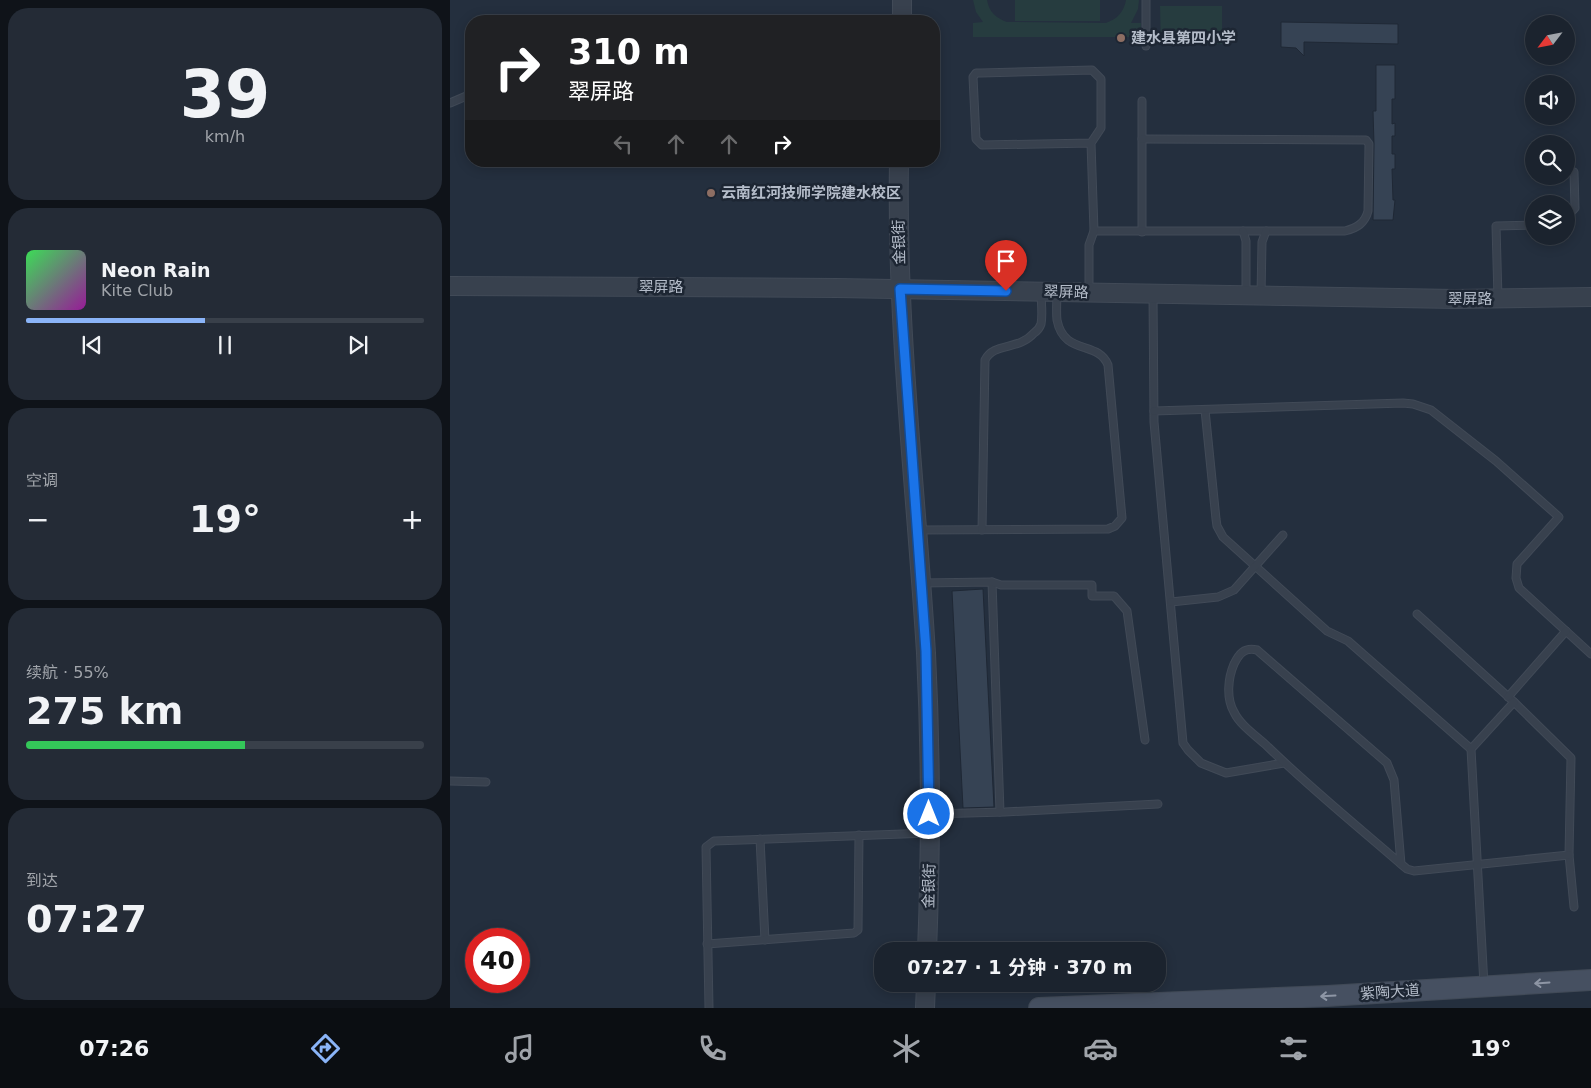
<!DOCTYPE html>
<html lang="zh">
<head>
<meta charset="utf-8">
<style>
  :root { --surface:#1b232e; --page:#242b36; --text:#f1f3f6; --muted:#a0a4aa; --line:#39404a; --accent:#8ab4f8 }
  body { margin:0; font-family:"DejaVu Sans","Noto Sans SC",sans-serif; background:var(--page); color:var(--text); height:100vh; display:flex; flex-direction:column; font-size:19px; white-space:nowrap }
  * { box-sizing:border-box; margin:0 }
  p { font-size:16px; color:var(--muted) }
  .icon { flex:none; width:28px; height:28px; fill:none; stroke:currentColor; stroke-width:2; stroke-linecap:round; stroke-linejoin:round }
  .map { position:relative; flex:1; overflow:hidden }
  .sheet { display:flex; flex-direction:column; gap:8px; padding:8px; background:#0f1319; width:450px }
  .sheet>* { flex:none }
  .hud { position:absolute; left:15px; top:15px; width:475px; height:152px; border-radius:20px; box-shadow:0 2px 12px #0003,0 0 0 1px var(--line); background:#202124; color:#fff; overflow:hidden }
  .needle { width:32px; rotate:238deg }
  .buttons { position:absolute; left:1075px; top:15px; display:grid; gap:10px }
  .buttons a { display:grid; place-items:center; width:50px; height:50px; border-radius:50%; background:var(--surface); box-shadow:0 2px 12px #0003,0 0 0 1px var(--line); font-size:25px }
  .speed { position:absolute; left:15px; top:928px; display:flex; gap:10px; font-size:25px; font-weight:700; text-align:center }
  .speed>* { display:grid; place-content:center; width:65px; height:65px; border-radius:50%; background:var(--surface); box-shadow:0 2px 12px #0003,0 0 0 1px var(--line); line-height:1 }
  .speed .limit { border:8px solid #d22; background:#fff; color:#111 }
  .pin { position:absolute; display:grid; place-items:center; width:42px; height:42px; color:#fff; margin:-51px -21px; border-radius:50% 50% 50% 0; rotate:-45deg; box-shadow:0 0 5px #0007 }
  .pin .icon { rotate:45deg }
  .me { position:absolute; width:55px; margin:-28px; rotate:0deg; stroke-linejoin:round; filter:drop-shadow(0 0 4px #0008) }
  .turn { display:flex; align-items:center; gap:18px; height:105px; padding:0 20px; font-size:22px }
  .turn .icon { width:65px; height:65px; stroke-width:2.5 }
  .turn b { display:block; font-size:35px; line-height:42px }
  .lanes { display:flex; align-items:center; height:48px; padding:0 20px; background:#0003; justify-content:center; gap:25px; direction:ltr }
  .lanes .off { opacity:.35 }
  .big { font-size:38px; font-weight:700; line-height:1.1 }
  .sheet .card { flex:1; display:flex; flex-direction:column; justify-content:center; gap:8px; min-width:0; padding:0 18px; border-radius:20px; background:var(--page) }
  .sheet .dial { align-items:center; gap:0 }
  .dial b { font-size:65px; line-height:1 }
  .song { display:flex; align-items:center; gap:15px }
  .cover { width:60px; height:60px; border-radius:8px; background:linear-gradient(135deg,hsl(130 70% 55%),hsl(300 70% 35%)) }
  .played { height:5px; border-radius:2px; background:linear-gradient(90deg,var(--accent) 45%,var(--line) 45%) }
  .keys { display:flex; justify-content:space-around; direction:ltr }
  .heat { display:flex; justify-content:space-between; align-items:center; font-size:28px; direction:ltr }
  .charge { height:8px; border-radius:4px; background:linear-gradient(90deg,#34c759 55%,var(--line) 0) }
  .trip { position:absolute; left:424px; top:942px; width:292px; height:50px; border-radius:20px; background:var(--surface); box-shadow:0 2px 12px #0003,0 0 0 1px var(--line); font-weight:700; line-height:50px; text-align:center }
  .dock { display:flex; height:80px; justify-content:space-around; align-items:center; background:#0b0e12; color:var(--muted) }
  .dock .icon { width:35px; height:35px }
  .dock .current { color:var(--accent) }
  .dock b { font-size:22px; color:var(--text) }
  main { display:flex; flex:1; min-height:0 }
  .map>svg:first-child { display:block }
  .garden { fill:#263c3f }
  .building { fill:#364354; stroke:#1f2835 }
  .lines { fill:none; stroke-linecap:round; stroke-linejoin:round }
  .service-casing { stroke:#414a57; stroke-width:9 }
  .tertiary-casing { stroke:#414a57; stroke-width:20 }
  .secondary-casing { stroke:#414a57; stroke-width:22 }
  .service { stroke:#38414e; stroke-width:7 }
  .tertiary { stroke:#38414e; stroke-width:18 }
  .secondary { stroke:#465061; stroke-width:20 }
  .oneway { stroke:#8e96a5 }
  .route-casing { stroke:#114b97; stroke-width:12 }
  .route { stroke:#1a73e8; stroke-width:9 }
  .education-dot { fill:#8d6e63; stroke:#1d2633; stroke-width:2 }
  .labels { text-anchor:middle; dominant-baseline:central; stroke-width:5; stroke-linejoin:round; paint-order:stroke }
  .poi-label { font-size:15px; font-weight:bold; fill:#b4bcc9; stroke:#1d2633; text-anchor:start }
  .street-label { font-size:15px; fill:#b4bcc9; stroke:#1d2633 }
</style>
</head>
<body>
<main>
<section class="sheet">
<div class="card dial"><b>39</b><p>km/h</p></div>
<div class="card">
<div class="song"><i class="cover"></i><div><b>Neon Rain</b><p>Kite Club</p></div></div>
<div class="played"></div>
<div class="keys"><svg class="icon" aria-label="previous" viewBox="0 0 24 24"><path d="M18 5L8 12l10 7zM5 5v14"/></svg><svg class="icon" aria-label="pause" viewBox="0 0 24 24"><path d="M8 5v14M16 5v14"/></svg><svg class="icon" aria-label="next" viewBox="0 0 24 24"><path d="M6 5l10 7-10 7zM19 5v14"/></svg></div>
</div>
<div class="card"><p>空调</p>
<div class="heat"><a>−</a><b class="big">19°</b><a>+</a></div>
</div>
<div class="card"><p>续航 · 55%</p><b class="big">275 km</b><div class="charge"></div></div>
<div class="card"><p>到达</p><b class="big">07:27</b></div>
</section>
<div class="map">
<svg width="1141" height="1008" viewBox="0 0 1141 1008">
  <rect width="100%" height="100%" fill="#242f3e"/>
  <g class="garden">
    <path d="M523,0H537C539,12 546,18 557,22L656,23C667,19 674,12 676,0H689L688,9L681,23H691L690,37H523V23L533,22L526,12Z"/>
    <rect x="565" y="0" width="85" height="21"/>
    <path d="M710,6H772V44H711Z"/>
  </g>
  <g class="building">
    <path d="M831,22L948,24V44L854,42V56L846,48L831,47Z"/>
    <path d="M926,65H945V99H942V124L945,123V136H942V154H945V169H942L943,200H945L943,220H923L924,144L923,111H926Z"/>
    <path d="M533,589L544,807L513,808L502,591Z"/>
  </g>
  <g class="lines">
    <defs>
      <g id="service">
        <path d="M696,0V46"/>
        <path d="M692,101V232"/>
        <path d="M0,103L21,94"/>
        <path d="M1116,218L1125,208L1124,172"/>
        <path d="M644,231H895C907,228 915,223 918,211L919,144L916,140L692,139"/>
        <path d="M793,231L796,241V295"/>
        <path d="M639,292V245L644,231L641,143L651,128V79L642,70L531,73H526L523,77L526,139L532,145L641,143"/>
        <path d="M703,295L704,422L733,743L738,750L751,763L776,773L834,763"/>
        <path d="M811,295L812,242L816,231"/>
        <path d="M1048,298L1046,226L1084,225"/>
        <path d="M755,410L766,519L767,526L773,537L877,631L898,641L1021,749"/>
        <path d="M704,411L953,403L963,404L981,410L1046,461L1109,517L1067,564L1066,578L1069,588L1141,654"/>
        <path d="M467,530L658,529L665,526L672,518L658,365C648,340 614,356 607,320C606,311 607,301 607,292"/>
        <path d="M532,530L535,360C544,342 568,351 584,333C587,331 590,327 591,324C593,314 591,302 591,292"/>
        <path d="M542,582L550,812"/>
        <path d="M471,583L542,582L551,585H642V596H664L677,611L695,740"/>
        <path d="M721,602L768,597L784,590L833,535"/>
        <path d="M967,614L1064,702L1121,758L1119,855L1124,907"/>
        <path d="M1058,697L1116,631"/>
        <path d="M0,781L36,782"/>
        <path d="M481,814L555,812L708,804"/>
        <path d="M310,839L315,940"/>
        <path d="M951,864L944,780L937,763L807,650C794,647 789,654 784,664C778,678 776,698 784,712C790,725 805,735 816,745C859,787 906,825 951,864L957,869L964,871L1119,855"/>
        <path d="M257,944L404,933L408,930L409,835"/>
        <path d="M1034,985L1021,749L1064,702"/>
        <path d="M259,1008L256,847L264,841L479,833"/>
      </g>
      <g id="tertiary">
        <path d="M452,21V0"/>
        <path d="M449,161C446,326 466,489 476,653C481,752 481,852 477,951"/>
        <path d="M0,286L387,288L1005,299L1141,297"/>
        <path d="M475,1008L476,984"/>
      </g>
      <path id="secondary" d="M589,1008L877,996L1141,980"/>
    </defs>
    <use href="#service" class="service-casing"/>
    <use href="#tertiary" class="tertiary-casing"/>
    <use href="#secondary" class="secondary-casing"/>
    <use href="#service" class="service"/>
    <use href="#tertiary" class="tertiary"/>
    <use href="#secondary" class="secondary"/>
  </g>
  <defs><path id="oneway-shaft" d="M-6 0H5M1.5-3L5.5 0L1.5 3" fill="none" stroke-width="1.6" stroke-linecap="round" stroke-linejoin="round" transform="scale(1.25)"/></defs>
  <g class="oneway">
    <use href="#oneway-shaft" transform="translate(1092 983) rotate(176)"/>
    <use href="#oneway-shaft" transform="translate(878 996) rotate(177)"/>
  </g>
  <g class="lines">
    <defs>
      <path id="route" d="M479,814L476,651L450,289L556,291"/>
    </defs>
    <use href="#route" class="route-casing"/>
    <use href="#route" class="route"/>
  </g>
  <g class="education-dot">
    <circle cx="671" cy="38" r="5"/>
    <circle cx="261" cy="193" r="5"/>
  </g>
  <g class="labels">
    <g class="poi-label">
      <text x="681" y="38">建水县第四小学</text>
      <text x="271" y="193">云南红河技师学院建水校区</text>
    </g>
    <g class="street-label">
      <text transform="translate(449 242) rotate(-91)">金银街</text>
      <text x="211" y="287">翠屏路</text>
      <text transform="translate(616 292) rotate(1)">翠屏路</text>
      <text x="1020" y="299">翠屏路</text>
      <text transform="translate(479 886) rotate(-89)">金银街</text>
      <text transform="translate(940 992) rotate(-4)">紫陶大道</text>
    </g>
  </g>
</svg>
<div class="buttons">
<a><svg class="needle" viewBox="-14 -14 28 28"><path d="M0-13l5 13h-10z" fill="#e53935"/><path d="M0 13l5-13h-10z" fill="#a0a4aa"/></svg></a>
<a><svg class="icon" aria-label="sound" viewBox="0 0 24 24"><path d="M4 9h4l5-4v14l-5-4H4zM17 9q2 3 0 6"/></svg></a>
<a><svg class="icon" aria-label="search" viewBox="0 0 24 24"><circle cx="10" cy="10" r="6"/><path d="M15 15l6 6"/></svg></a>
<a><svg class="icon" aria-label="layers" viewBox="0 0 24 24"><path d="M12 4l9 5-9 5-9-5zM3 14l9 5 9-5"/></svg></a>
</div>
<div class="speed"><div class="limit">40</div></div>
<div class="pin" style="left:556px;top:291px;background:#d93025"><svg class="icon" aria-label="arrive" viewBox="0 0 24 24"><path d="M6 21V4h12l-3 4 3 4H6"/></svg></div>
<svg class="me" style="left:479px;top:814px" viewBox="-20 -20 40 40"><circle r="17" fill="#1a73e8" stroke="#fff" stroke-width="3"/><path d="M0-11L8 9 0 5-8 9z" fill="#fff"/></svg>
<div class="trip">07:27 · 1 分钟 · 370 m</div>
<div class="hud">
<div class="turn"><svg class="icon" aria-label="right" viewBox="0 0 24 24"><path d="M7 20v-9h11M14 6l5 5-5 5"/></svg><div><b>310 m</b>翠屏路</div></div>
<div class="lanes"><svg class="icon off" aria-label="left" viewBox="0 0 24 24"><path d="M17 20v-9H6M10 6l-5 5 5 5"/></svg><svg class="icon off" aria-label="ahead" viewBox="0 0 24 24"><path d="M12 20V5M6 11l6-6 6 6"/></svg><svg class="icon off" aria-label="ahead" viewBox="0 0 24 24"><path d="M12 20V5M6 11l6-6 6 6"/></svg><svg class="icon" aria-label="right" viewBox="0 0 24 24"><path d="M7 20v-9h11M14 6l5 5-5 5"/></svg></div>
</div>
</div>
</main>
<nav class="dock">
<b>07:26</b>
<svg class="icon current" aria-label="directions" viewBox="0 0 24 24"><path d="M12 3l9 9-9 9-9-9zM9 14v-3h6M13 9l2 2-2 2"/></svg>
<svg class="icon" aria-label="music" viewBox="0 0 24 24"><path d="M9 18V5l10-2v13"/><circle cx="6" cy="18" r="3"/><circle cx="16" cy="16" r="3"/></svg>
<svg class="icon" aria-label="phone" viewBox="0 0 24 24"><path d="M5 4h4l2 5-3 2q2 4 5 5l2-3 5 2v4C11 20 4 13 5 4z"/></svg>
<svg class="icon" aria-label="climate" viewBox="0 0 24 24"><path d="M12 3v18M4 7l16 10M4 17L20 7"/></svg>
<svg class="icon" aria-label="car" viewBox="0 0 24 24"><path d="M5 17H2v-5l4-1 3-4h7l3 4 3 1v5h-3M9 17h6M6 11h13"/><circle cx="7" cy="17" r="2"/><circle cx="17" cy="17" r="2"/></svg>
<svg class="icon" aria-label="filters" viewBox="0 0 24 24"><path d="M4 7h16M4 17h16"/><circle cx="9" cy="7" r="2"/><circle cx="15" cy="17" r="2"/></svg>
<b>19°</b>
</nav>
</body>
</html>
